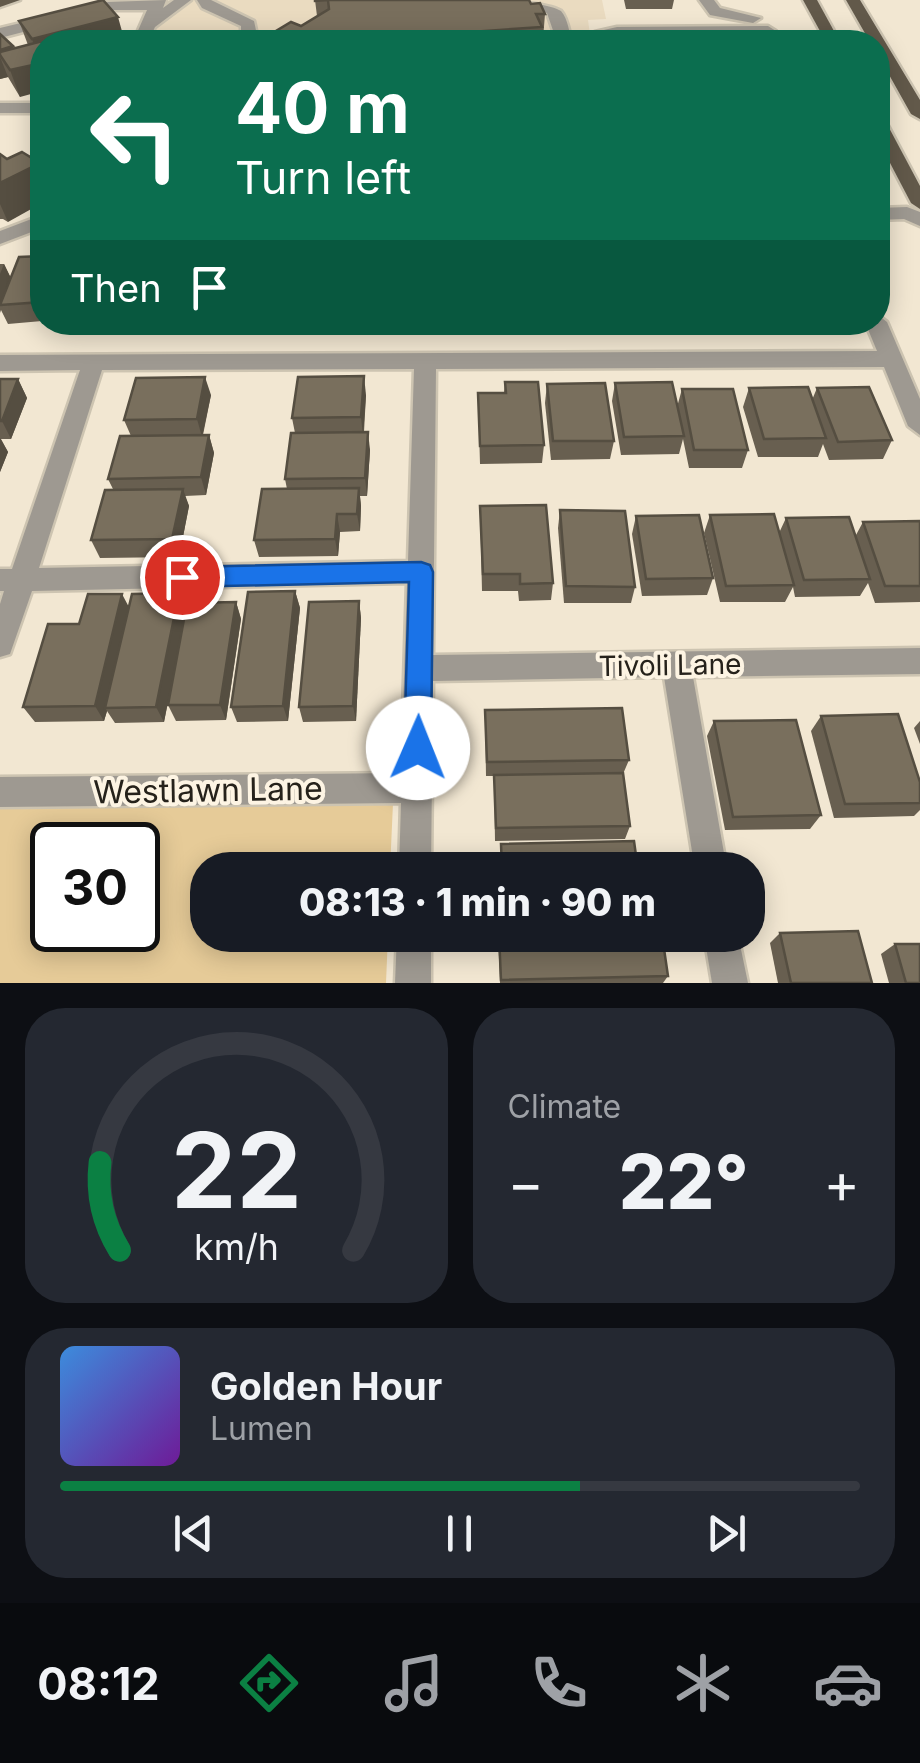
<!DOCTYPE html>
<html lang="en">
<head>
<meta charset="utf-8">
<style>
  :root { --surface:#171b24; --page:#242831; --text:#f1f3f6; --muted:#9ea1a6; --line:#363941; --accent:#0b8043 }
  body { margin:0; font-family:Inter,sans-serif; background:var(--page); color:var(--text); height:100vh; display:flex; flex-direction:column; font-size:38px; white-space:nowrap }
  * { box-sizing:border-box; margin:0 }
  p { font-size:32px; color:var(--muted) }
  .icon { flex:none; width:55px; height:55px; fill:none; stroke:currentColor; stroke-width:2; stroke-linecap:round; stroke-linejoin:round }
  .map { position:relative; height:983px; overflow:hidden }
  .side { display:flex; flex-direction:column; gap:25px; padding:25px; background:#0d0f14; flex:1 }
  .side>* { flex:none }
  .guide { position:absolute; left:30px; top:30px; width:860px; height:305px; border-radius:40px; box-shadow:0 5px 25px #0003; background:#0b6e4f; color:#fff; overflow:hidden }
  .speed { position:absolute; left:30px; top:822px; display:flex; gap:20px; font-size:50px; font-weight:700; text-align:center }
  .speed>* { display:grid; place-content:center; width:130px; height:130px; border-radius:50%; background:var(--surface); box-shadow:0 5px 25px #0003; line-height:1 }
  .speed .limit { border:5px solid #111; border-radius:15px; background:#fff; color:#111 }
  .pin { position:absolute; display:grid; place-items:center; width:85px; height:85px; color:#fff; margin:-42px; border:5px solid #fff; border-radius:50%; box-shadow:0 2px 10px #0007 }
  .me { position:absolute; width:110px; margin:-55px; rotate:1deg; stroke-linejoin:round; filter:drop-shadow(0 0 8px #0008) }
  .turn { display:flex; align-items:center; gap:35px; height:210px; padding:0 40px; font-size:45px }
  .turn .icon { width:130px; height:130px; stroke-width:2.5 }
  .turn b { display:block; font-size:70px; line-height:85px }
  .then { display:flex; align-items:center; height:95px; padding:0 40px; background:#0003; gap:20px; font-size:38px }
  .big { font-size:75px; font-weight:800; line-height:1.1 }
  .side .card { flex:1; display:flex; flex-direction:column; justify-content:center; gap:15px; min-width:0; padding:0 35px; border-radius:40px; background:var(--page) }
  .side .dial { align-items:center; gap:0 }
  .dial svg { height:260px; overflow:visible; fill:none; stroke:var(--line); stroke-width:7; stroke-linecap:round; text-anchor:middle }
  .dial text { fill:var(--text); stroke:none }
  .song { display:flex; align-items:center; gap:30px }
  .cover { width:120px; height:120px; border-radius:15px; background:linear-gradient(135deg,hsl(210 70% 55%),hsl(280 70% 35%)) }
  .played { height:10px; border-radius:5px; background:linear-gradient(90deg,var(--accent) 65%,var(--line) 65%) }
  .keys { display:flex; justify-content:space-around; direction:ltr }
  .heat { display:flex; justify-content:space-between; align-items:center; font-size:55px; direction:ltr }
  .side .tiles { flex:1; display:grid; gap:25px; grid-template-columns:1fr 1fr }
  .card:last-child { grid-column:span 2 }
  .trip { position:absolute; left:190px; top:852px; width:575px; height:100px; border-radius:40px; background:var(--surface); box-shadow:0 5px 25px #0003; font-weight:800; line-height:100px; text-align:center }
  .dock { display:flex; height:160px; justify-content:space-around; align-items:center; background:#090b0e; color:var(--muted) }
  .dock .icon { width:70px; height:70px }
  .dock .current { color:var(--accent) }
  .dock b { font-size:45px; color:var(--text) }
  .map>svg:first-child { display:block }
  .built { fill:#eadbc0 }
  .green { fill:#e6cb98; fill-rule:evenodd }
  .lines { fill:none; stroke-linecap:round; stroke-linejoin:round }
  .minor-casing { stroke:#cdc4b1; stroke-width:5 }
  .major-casing { stroke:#cdc4b1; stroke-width:5 }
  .minor { fill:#9e9991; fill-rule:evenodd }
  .major { fill:#62594a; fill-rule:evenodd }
  .wall { fill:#685f50 }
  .shaded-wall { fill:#554e41 }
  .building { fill:#796f5d; stroke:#554e41; stroke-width:2.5 }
  .route { fill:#1a73e8; stroke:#114b97; stroke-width:2.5 }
  .labels { text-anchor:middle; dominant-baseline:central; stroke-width:8; stroke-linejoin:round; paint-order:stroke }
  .street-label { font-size:28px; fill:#26221b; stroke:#fdf4e3 }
  .near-street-label { font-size:32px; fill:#26221b; stroke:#fdf4e3 }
</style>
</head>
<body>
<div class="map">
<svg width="920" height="983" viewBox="0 0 920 983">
  <rect width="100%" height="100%" fill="#f2e7d2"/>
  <path class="built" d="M176,0H602L606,19L588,20L591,42H150L161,17Z"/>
  <path class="green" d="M393,803L390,870H208V935H388L386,983H0V808ZM52,845H138V930H52Z"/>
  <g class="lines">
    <defs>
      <g id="minor">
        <path d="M166,0L163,8L174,0H191L155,27L148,42H133L147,10H108L0,38V28L108,2Z"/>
        <path d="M197,0H211L254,21L257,35L248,42H231L241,33V26L202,8Z"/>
        <path d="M455,0C480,0 543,0 561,11C568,19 569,32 572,42H557L547,13L528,7L462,4Z"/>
        <path d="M699,0H714L720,8L761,18L753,23L710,15Z"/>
        <path d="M768,26L776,31L773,34L617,37L603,42H588L595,32L617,27Z"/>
        <rect x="0" y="103" width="42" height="10"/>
        <path d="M907,207L920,212V226L904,219L878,220V208Z"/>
        <path d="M42,215V228L0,244V231Z"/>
        <path d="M878,315L887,322L920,399V435L908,426L884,367L436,369L433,655L920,648V674L693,677L727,870H695L664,677L433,681L431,870H399L401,803L0,807V777L401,773L407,583L32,591L10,654L0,657V604L4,591H0V569H12L80,370L0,371V355L877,351L865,322H878ZM414,369L408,561L39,568L102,370Z"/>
        <path d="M397,935H431V983H395Z"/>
        <path d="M704,935H738L748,983H712Z"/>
      </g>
      <g id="major">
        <path d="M0,0H20L0,7Z"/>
        <path d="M803,0H817L840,42H826Z"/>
        <path d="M846,0H860L920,100V119L911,114L878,55V42H870Z"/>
        <path d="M878,119L887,124L920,186V209L911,203L878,140Z"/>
      </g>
    </defs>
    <use href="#minor" class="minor-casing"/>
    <use href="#major" class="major-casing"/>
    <use href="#minor" class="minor"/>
    <use href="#major" class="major"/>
  </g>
  <g class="wall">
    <path d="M315,0L531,4L545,14L543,39L541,40V42H272L271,34L301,26L317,16Z"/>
    <path d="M624,0H674L672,9H626Z"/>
    <path d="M19,21L125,42H42L20,97L8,77L0,79V34L14,48L28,45Z"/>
    <path d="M0,154L8,222L3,219H0Z"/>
    <path d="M42,256V321L8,324L1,310L0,313V264H4L11,278Z"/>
    <path d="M106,322H135L134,325H107Z"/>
    <path d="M587,322H639V324L587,325Z"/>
    <path d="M652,322H700L699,327L653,328Z"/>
    <path d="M775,322H807V325H776Z"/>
    <path d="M0,379H18L27,398L11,439H1L8,452L0,472Z"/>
    <path d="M505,382L544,445L542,463L480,464L478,393H504Z"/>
    <path d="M615,383L677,407L682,389L748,450L742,468H689L683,439L679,454L621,455L612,401Z"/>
    <path d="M547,384L614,441L610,459L551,460L545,403Z"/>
    <path d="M749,388L812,400L817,388L892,440L883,459L829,460L823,444L818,457H758L743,407Z"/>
    <path d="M211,395L203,435H209L214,453L206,495L185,496L189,506L179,557L100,558L91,540L113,489L108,479L131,436L124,420Z"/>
    <path d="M366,395L364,432L370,450L367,496H360L361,506L360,531L340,532L338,556L259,557L254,540L287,489L285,479L295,433L292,418Z"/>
    <path d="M480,506L553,583L551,600L519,601L518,591H482Z"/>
    <path d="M560,510L635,587L631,603H564L558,528Z"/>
    <path d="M710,515L779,533L786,518L856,535L863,522L920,521V602L875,603L868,583L860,596L795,597L793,587L785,602H720L704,533Z"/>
    <path d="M636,516L713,578L707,595L642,596L632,534Z"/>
    <path d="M295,591L300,608L288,721L237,722L231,707Z"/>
    <path d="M359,601L361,618L356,721L303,722L299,707Z"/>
    <path d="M236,602L241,619L226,720L176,721L168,705Z"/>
    <path d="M129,607L186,610L164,722L115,723L107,711L104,721L35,722L23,707L79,624Z"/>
    <path d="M485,710L629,760L623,774L630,826L625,839L495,841L494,776H486Z"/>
    <path d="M821,716L920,782V810L914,816L834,818L811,731Z"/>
    <path d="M714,721L821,815L810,829L725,830L707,736Z"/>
    <path d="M920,721V744L914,728Z"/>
    <path d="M780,933L872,983H778L770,943Z"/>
    <path d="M498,935H662L668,976L663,983H500Z"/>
    <path d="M895,944L920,983H889L881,954Z"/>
  </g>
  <g class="shaded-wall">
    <path d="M118,17L125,42H42V91L20,97L10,70L0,55V50L13,46L21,68L40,63L32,39Z"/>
    <path d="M0,57L8,77L0,79Z"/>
    <path d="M40,163L42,170V203L8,222L0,204V183Z"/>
    <path d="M4,264L13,283L0,305V274Z"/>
    <path d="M364,376L366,395L363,436L361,417Z"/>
    <path d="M205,377L211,395L202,437L197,419Z"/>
    <path d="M18,379L27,398L11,439L2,421Z"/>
    <path d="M368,432L370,450L367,496L365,478Z"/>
    <path d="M209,435L214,453L206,495L201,477Z"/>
    <path d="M0,438L8,452L0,472Z"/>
    <path d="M359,488L361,506L360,531L357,514Z"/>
    <path d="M183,489L189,506L179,557L172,539Z"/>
    <path d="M337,514L340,532L338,556L335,539Z"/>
    <path d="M295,591L300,608L288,721L283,706Z"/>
    <path d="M179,593L186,610L164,722L156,707Z"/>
    <path d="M122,594L131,611L105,708L107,711L104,721L95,706Z"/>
    <path d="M359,601L361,618L356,721L353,706Z"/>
    <path d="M236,602L241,619L226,720L220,705Z"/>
  </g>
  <g class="building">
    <path d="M103,0L118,17L32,39L19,21Z"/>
    <path d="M315,0H529L531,4L540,3L545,14H536L542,27L384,38L377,42H279L285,39L271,34L291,22L301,26L329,9L328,0L315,1Z"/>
    <path d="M89,29L101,42H42V63L10,70L0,55V52Z"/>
    <path d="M0,34L13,46L0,50Z"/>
    <path d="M22,152L40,163L0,183V154L7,159Z"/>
    <path d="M42,256L41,263H42V302L0,305L19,257Z"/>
    <path d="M364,376L361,417L292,418L298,377Z"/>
    <path d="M205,377L197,419L124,420L136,378Z"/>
    <path d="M0,379H18L2,421H0Z"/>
    <path d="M505,382H538L544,445L480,446L478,393H506Z"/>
    <path d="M672,382L684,436L624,437L615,383Z"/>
    <path d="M605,383L614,441H553L547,384Z"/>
    <path d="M808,387L826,438L764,439L749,388Z"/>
    <path d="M869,387L892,440L838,442L817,388Z"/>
    <path d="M682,389H733L748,450H694Z"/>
    <path d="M368,432L365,478L285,479L291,433Z"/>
    <path d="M209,435L201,477L108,479L120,436Z"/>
    <path d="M359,488L357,514H337L335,539L254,540L262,489Z"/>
    <path d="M183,489L172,539L91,540L105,490Z"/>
    <path d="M546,505L553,583L520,584V574H483L480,506Z"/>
    <path d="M560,510L625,511L635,587L566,586Z"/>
    <path d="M774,514L794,585L726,586L710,515Z"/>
    <path d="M699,515L713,578L646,579L636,516Z"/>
    <path d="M849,517L870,579L804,580L786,518Z"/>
    <path d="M920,521V586H885L863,522Z"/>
    <path d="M295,591L283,706L231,707L248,592Z"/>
    <path d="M179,593L156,707L105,708L132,594Z"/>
    <path d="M88,594H122L95,706L23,707L48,624H79Z"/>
    <path d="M359,601L353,706L299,707L309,602Z"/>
    <path d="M236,602L220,705H168L187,603Z"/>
    <path d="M622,708L629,760L487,762L485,710Z"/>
    <path d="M898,714L920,782V803L845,804L821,716Z"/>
    <path d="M796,720L821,815L733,817L714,721Z"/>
    <path d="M623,773L630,826L496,828L494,775Z"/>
    <path d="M634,841L638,870H502L501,844Z"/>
    <path d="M858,931L872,983H791L780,933Z"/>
    <path d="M499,935H662L668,976L501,980Z"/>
    <path d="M895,944H920V983H906Z"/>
  </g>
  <path class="route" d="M421,562L430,565L433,572L431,748L427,757L418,761L408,757L404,748L409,582L182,587L173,584L169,577L173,570L182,567Z"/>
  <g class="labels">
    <g class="street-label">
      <text transform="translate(670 665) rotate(-1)">Tivoli Lane</text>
    </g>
    <g class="near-street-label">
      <text transform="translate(208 790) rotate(-1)">Westlawn Lane</text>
    </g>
  </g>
</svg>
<div class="speed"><div class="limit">30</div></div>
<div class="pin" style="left:182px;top:577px;background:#d93025"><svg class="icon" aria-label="arrive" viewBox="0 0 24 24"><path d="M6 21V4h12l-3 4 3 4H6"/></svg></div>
<svg class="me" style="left:418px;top:748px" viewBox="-20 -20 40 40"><circle r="19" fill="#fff"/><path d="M0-13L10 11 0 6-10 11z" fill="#1a73e8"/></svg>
<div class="trip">08:13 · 1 min · 90 m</div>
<div class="guide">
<div class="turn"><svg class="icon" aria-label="left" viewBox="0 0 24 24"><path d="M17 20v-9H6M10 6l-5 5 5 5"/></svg><div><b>40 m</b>Turn left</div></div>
<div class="then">Then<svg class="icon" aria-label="arrive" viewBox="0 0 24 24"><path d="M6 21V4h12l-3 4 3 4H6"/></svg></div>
</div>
</div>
<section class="side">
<div class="tiles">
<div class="card dial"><svg viewBox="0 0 100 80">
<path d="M14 69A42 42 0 1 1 86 69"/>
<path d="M14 69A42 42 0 0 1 8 42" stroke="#0b8043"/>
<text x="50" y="56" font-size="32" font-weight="700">22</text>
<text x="50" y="72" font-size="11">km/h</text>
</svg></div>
<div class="card"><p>Climate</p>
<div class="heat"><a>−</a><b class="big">22°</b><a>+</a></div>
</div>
<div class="card">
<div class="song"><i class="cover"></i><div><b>Golden Hour</b><p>Lumen</p></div></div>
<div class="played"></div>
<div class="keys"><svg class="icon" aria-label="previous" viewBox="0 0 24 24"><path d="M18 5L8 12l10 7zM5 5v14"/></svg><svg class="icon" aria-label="pause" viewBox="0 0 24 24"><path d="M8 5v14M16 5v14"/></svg><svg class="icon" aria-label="next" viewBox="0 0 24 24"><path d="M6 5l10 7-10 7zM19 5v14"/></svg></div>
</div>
</div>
</section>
<nav class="dock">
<b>08:12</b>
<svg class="icon current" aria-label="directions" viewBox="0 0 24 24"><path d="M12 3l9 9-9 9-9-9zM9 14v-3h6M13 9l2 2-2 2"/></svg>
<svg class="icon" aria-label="music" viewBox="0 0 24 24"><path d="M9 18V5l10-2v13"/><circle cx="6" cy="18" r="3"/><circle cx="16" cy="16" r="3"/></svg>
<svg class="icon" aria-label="phone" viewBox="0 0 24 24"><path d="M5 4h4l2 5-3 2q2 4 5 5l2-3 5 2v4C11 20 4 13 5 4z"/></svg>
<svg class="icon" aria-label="climate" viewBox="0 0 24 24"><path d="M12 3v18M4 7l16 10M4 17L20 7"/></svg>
<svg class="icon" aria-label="car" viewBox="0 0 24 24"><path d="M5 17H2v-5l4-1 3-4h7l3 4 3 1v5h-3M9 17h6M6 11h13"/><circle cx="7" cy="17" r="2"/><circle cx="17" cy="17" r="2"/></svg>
</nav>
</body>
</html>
